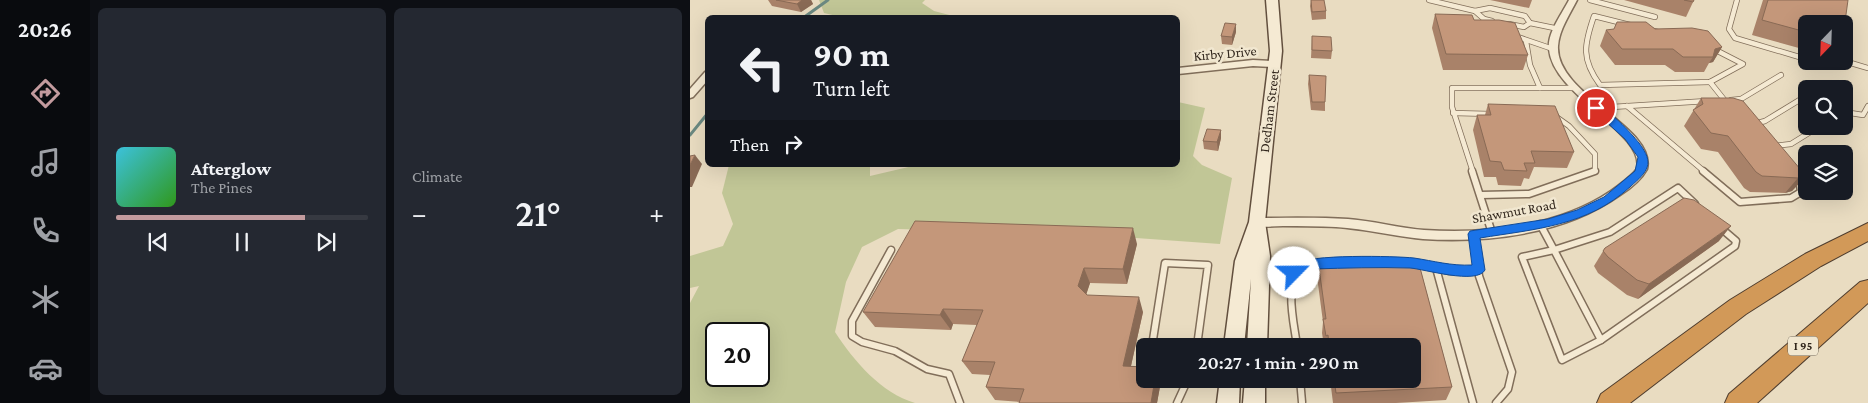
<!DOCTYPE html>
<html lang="en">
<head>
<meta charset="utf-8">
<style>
  :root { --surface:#171b24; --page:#242831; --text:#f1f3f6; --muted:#9ea1a6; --line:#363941; --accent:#c39b9e }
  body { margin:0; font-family:"Crimson Pro",serif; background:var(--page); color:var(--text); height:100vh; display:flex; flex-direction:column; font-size:19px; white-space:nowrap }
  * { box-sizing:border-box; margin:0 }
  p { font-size:16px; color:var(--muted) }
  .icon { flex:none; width:28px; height:28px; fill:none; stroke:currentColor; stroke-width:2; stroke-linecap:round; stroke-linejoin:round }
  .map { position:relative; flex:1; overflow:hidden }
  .panel { display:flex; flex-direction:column; gap:8px; padding:8px; background:#0d0f14; width:600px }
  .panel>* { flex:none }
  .hud { position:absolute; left:15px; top:15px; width:475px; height:152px; border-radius:8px; box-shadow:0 5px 20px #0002; background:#171b24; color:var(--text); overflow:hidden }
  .needle { width:32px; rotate:203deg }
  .tools { position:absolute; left:1108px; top:15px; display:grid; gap:10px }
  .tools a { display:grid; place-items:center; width:55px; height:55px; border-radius:8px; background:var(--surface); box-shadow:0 5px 20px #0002; font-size:25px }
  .speed { position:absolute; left:15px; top:322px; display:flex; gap:10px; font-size:25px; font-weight:700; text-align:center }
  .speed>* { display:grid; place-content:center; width:65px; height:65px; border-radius:50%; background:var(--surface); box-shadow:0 5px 20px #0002; line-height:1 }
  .speed .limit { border:2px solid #111; border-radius:8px; background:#fff; color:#111 }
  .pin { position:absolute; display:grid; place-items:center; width:42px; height:42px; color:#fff; margin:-21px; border:2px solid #fff; border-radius:50%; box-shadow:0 1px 5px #0007 }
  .me { position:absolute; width:55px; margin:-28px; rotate:67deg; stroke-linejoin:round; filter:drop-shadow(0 0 4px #0008) }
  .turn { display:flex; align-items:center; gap:18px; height:105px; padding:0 25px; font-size:22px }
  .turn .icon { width:65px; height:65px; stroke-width:2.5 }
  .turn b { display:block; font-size:35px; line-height:42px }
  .then { display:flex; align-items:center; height:48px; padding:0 25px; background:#0003; gap:10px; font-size:19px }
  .big { font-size:38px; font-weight:600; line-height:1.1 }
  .panel .widget { flex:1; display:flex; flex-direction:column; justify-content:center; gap:8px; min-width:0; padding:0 18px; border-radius:8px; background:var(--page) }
  .song { display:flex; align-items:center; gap:15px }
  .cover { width:60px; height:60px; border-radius:8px; background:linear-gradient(135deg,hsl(190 70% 55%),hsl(110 70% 35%)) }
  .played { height:5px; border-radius:2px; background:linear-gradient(90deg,var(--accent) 75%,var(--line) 75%) }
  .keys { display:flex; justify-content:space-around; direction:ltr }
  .heat { display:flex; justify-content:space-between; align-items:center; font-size:28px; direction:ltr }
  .panel .tiles { flex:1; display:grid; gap:8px; grid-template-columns:repeat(2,1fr) }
  .trip { position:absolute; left:446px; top:338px; width:285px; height:50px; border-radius:8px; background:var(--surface); box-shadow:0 5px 20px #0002; font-weight:600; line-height:50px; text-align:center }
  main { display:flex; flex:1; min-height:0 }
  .tabs { display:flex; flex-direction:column; width:90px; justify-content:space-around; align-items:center; background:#090b0e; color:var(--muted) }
  .tabs .icon { width:35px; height:35px }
  .tabs .on { color:var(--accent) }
  .tabs b { font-size:22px; color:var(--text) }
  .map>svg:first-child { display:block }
  .green { fill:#c1c696; fill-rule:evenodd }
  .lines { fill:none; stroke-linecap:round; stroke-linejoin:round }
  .stream { stroke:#6b8981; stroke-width:3 }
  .lane-far1-casing { stroke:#816e5a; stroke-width:6 }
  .lane-casing { stroke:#816e5a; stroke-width:9 }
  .street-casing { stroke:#816e5a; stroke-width:3 }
  .secondary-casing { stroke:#624f3e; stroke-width:3 }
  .highway-casing { stroke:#4f3d2e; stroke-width:2 }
  .lane-far1 { stroke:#f5ead3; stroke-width:4.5 }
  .lane { stroke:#f5ead3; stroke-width:6 }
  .street { fill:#f5ead3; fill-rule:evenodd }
  .secondary { fill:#f5ead3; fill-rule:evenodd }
  .highway { fill:#d29958; fill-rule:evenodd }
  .wall { fill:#a98269 }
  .shaded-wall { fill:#896a55 }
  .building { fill:#c4977a; stroke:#896a55 }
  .route { fill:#1a73e8; stroke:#114b97 }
  .labels { text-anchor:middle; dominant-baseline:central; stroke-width:5; stroke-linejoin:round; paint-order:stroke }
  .shield { fill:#f1e7d0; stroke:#6b6153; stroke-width:1 }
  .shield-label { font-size:12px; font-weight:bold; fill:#32271d }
  .street-label { font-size:14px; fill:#32271d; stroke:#f1e7d0 }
</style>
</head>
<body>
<main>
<nav class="tabs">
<b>20:26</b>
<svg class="icon on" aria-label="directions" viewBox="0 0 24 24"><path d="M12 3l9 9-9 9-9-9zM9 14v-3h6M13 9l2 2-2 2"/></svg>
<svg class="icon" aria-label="music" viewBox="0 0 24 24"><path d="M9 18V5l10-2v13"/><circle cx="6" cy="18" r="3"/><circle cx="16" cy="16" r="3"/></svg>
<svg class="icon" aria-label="phone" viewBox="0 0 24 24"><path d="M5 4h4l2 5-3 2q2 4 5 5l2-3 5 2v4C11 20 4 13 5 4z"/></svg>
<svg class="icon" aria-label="climate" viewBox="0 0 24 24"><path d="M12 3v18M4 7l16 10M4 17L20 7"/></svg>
<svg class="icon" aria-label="car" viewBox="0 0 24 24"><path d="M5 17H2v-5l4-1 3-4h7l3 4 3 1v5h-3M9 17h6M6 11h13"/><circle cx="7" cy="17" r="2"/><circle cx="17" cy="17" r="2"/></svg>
</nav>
<section class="panel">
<div class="tiles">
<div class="widget">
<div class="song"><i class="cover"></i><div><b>Afterglow</b><p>The Pines</p></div></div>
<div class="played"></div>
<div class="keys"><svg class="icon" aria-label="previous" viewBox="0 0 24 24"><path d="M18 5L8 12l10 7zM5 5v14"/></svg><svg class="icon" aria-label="pause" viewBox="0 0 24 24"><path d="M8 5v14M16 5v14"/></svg><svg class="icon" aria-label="next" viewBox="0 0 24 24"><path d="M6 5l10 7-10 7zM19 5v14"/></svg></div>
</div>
<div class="widget"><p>Climate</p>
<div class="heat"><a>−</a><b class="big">21°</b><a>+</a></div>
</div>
</div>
</section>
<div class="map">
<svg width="1178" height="403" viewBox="0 0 1178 403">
  <rect width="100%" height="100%" fill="#e9dcc1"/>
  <g class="green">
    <path d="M129,0H235L232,3L244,11L267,17L155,18L134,13Z"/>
    <path d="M488,102L515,108L503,156L512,165L542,178L530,244L390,234L208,229L172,247L156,282L145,332C164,361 191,393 225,403H0V303L9,286L0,288V256L33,246L43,224L32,193L39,165H180V176L227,165H488ZM26,334H69V376H26Z"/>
  </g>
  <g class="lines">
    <g class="stream">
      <path d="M113,18L138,0"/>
      <path d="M0,135L18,113"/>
    </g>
    <defs>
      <g id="lane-far1">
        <path d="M739,0L785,11L794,19L802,21"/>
        <path d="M900,0L965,17"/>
        <path d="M1047,0L1039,29L1045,38L1116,59"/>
        <path d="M785,11L800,8L835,16L840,23"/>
        <path d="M904,16L1012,43L1053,64L1020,82L910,85C891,59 894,45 904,16Z"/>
        <path d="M819,24L834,27L840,23L869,29"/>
        <path d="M825,36L863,49"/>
        <path d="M836,41L840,65L850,88"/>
        <path d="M1125,61L1146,67L1149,61"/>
        <path d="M1154,61L1178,68"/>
        <path d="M1020,82L1036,102"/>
        <path d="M1041,100L1051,99L1091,75"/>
        <path d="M937,106L1015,172"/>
        <path d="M906,108L1017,101"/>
        <path d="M1154,112L1173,115L1178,106"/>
        <path d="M763,113L801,114"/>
        <path d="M865,116L879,126L905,154V171L902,172"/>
        <path d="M1064,124L1075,121L1116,96"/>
        <path d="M1084,146L1101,144L1130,126"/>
        <path d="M783,172L762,107V88H884"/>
      </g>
      <g id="lane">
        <path d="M782,171L802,233"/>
        <path d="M1013,171L1050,202L1101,198L1111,192L1110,184L1104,177"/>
        <path d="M791,195L839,194L905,171"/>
        <path d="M850,224L864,250"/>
        <path d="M784,234L789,276L822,372L818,389L806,403"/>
        <path d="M201,250L162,321V336L172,342L205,351L237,369L259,374L270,403"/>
        <path d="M864,250L911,340L872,360L832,257Z"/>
        <path d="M864,250L920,232L988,188L1005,204"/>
        <path d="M746,268L783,403"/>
        <path d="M911,340L1045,246L1046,241L1032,229"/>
        <path d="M462,346L475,263L518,265L507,346"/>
        <path d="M607,346C604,322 593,283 613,265L724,263L760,271L788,270"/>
        <path d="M610,379L612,402"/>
        <path d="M497,381L535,383"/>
        <path d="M487,403L498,379"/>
      </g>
      <g id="street">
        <path d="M879,0H887C880,14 869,30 868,46C865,95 967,127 957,169C951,180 941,188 930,195C875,234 800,243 733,239C704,236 676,229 646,227C629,226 611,226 593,226C583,226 572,228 563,225L561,222L563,219L567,218C597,218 628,217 658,219C684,221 709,228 734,230C796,234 868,227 921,191C930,184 940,178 947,169C956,133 863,96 859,49C857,33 872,14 879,0Z"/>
        <path d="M563,60L584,61L589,64L584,67L563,66L488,74V68Z"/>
        <path d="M18,71V80L3,97L0,98V89L15,72Z"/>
      </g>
      <g id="secondary">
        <path d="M576,0H588L592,51L575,222L580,256L577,346H557L561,279L554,346H534L545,261L559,222L580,51Z"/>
        <path d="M530,379H550L549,403H527Z"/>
        <path d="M555,379H575V403H553Z"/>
      </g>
      <g id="highway">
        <path d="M1178,223V241L1131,266L1056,314L940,403H907L911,394L1040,300L1115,254Z"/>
        <path d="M1178,280V303L1067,403H1035L1039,394L1170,282Z"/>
      </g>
    </defs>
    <use href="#lane-far1" class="lane-far1-casing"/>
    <use href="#lane" class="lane-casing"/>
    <use href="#street" class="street-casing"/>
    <use href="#secondary" class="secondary-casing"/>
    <use href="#highway" class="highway-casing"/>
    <use href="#lane-far1" class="lane-far1"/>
    <use href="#lane" class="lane"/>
    <use href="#street" class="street"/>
    <use href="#secondary" class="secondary"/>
    <use href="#highway" class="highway"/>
  </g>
  <g class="wall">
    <path d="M78,0H121L123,4L111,12L82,6Z"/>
    <path d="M621,0L636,11V19L622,20L620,6Z"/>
    <path d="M800,0H842L839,8Z"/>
    <path d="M934,0H1004L996,17Z"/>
    <path d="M1073,0H1158L1116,24V50L1062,35Z"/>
    <path d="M745,14L784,20L838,55L833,70H753L742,28Z"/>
    <path d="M965,29L1032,47L1023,62L1019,63L1014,72H985L975,65H925L910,46L916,30Z"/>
    <path d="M546,32L542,45L532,44L531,36Z"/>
    <path d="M622,36L642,51L641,59L621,58Z"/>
    <path d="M619,75L635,102V111L621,110L618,84Z"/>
    <path d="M1011,98L1116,176L1102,191L1095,193L1060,192L1054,188L1028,152L1011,149L994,126Z"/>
    <path d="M798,104L884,152L877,168L844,167L839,179L834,178L831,186L808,185L806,177H794L783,130L787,115H795Z"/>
    <path d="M531,130V138L528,151L514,149L513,141Z"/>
    <path d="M1029,241L948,299L937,295L908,273L904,266L915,248Z"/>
    <path d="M447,244L437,284L400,283L396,295L453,312L441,366L471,381L467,403H329L330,402L305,400L296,387L300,375L282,374L272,361L287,325L263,324L261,330L185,327L173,312Z"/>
    <path d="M729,264L762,387L756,400L706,403H643L640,379H722V346H634L632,333L633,322L628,284L629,268Z"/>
  </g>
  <g class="shaded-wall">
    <path d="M112,0H121L123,4L111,12L107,4Z"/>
    <path d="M546,24V32L542,45V37Z"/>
    <path d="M1032,47L1023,62L1019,63L1023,57L1025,49Z"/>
    <path d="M531,130V138L528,151L527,142Z"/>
    <path d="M5,155L12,164L2,187H0V165Z"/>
    <path d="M1116,176L1102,191L1095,193L1108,178Z"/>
    <path d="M1041,226L1029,241L948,299L959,284Z"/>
    <path d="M443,228L447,244L437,284L433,269Z"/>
    <path d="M394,268L400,283L394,301L388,286Z"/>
    <path d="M449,297L453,312L438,379L433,366Z"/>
    <path d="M253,309L263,324L261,330L250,315Z"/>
    <path d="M465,379H471V381L467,403H461Z"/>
  </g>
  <g class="building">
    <path d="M86,0H112L107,4Z"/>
    <path d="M621,0H634L636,11L622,12Z"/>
    <path d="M994,0H1004L1003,2Z"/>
    <path d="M1078,0H1158L1154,29V24H1116V32L1072,20Z"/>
    <path d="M745,14L782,15L784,20H809L825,23L838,55L756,54Z"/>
    <path d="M927,22H956L965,29L1002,28L1018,31L1032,47L1025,49L1023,57H993L983,49H932L916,30L924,29Z"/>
    <path d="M535,23L546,24L542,37L531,36Z"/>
    <path d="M622,36L641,37L642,51L622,50Z"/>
    <path d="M619,75L636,76L635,102H622Z"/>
    <path d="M1011,98H1043L1053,101L1116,176L1108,178L1072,176L1066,172L1038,136L1021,133L1003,110L1013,104Z"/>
    <path d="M798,104L865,106L884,152L841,151L845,163H834L837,171L814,170L811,162L800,161L787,115H801Z"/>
    <path d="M517,129L531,130L527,142L513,141Z"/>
    <path d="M5,155L0,165V156Z"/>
    <path d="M994,198L1004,200L1041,226L959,284L947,280L918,257L913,251L915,248Z"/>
    <path d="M225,221L443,228L433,269L394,268L388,286L397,295L449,297L433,366L455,367V379H465L461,403H329L334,389L296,387L305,362L272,361L293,310L253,309L250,315L173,312Z"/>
    <path d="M729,264L762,387L646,393L644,379H722V346H639L638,335L636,336L633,319H636L629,268Z"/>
  </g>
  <path class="route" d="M906,105C918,108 941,133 949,143C965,164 958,171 940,187C897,226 846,229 790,238L795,270C787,285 734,269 720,268C688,267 656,268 623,269C613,270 609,280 600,277L598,273C599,270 602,266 605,264C618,254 705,256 724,258C744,261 761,266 782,265L778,234L780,231L858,219L887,210L914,197L945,171L948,157L935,139L903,110V106Z"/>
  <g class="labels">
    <rect class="shield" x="1098" y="336.5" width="30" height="19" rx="4"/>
    <g class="shield-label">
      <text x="1113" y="346">I 95</text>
    </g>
    <g class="street-label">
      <text transform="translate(535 53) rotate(-5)">Kirby Drive</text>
      <text transform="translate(579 111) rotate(-83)">Dedham Street</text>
      <text transform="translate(824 211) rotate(-10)">Shawmut Road</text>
    </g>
  </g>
</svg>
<div class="tools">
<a><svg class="needle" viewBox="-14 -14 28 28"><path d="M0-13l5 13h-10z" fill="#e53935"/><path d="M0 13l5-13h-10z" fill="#9ea1a6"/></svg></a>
<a><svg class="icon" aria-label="search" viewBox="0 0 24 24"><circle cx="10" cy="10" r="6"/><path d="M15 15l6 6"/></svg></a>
<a><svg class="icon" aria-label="layers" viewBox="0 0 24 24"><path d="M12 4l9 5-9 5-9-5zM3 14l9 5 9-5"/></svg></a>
</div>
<div class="speed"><div class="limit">20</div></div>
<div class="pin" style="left:906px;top:108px;background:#d93025"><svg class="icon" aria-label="arrive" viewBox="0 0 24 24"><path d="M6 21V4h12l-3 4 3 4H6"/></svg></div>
<svg class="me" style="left:604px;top:273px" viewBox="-20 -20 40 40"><circle r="19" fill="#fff"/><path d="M0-13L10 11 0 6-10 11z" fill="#1a73e8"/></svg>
<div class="trip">20:27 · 1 min · 290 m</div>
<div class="hud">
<div class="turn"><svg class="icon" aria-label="left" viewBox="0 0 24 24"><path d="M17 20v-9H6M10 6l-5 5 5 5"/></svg><div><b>90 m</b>Turn left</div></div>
<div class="then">Then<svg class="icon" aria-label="right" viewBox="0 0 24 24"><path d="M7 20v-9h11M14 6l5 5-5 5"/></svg></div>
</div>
</div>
</main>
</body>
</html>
